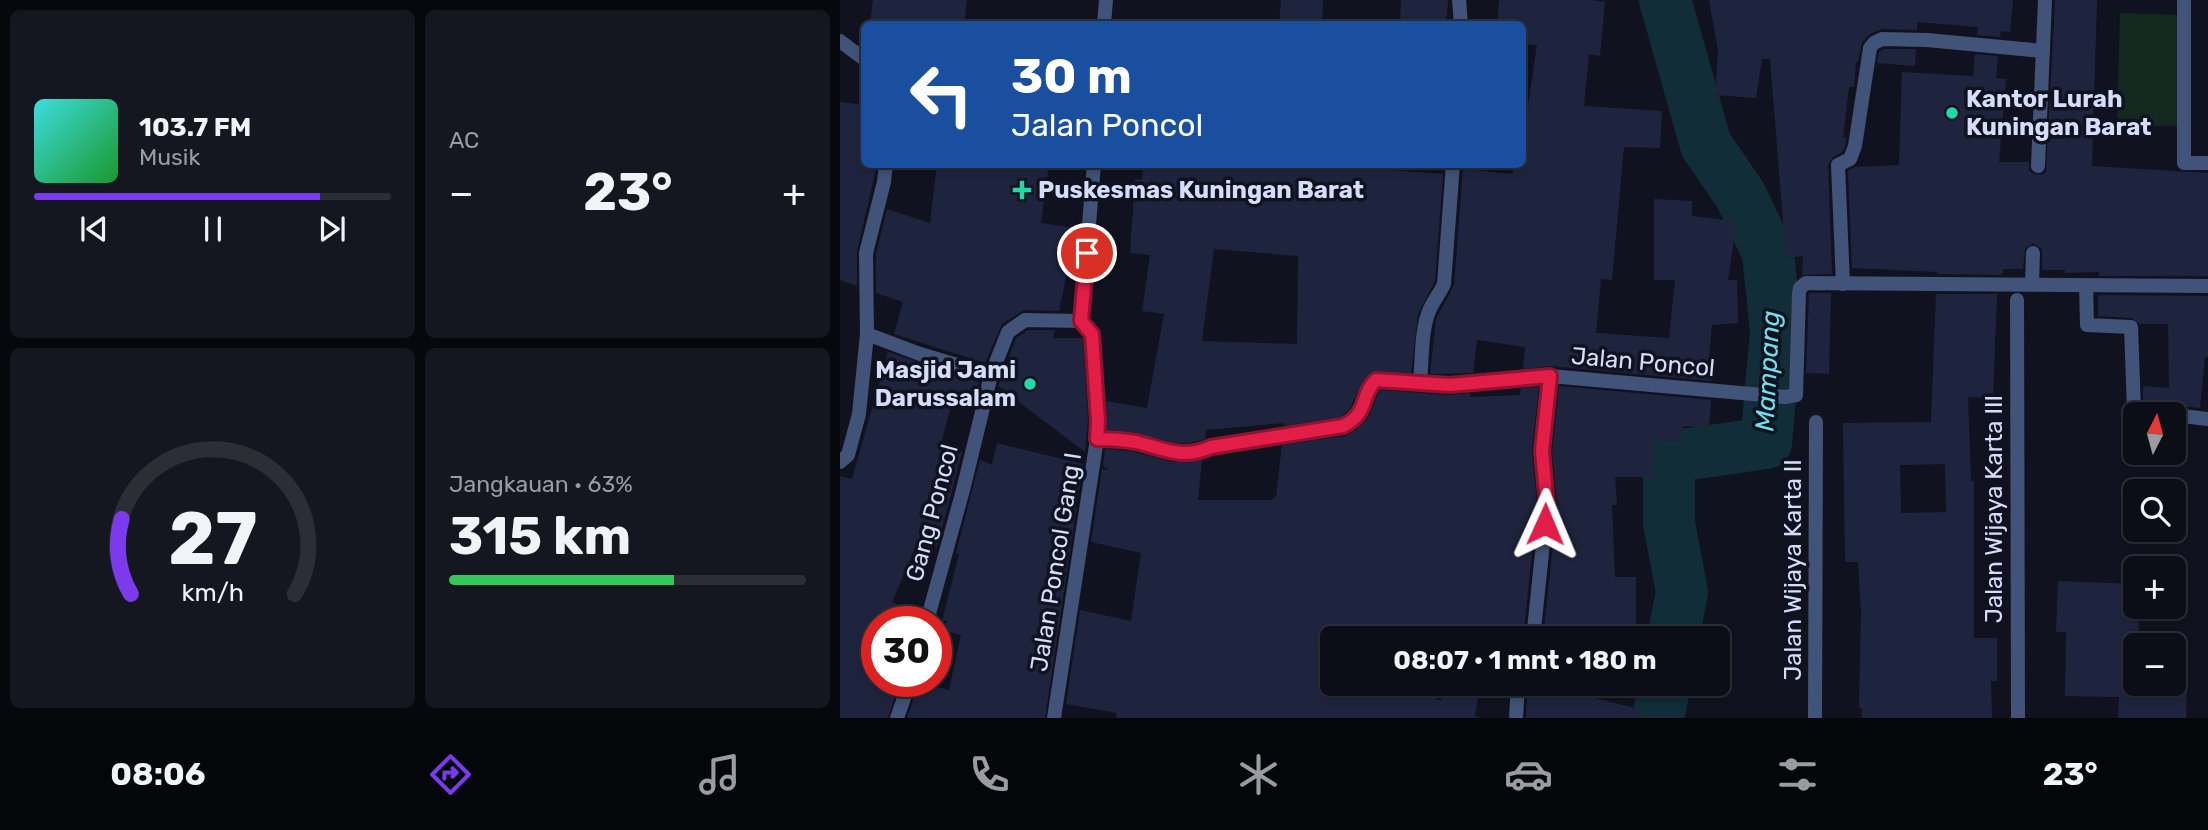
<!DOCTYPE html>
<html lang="id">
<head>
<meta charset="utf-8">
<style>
  :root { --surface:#0c0e17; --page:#151720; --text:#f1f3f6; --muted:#9a9ca1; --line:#2c2e36; --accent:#7c3aed }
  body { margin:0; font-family:Rubik,sans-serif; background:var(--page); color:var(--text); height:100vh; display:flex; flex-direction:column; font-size:26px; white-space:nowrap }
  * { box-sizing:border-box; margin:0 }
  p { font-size:23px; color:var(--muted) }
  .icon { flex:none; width:38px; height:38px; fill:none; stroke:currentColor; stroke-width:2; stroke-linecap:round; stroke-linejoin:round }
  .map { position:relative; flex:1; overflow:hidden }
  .drawer { display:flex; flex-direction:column; gap:10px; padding:10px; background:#07080d; width:840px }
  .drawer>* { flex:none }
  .hud { position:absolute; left:21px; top:21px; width:665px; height:147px; border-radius:10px; box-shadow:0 4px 10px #0003,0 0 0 2px var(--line); background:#1a4fa0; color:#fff; overflow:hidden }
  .needle { width:46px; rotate:6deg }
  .buttons { position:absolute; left:1283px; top:402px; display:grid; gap:14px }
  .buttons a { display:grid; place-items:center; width:63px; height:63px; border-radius:10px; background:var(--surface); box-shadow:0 4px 10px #0003,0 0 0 2px var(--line); font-size:35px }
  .speed { position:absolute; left:21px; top:606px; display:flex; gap:14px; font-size:35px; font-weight:700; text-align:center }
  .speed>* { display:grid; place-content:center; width:91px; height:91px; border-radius:50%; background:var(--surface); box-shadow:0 4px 10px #0003,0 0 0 2px var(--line); line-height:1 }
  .speed .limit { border:10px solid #d22; background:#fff; color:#111 }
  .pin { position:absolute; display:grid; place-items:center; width:60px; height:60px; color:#fff; margin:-30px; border:4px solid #fff; border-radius:50%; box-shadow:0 2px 7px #0007 }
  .me { position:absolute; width:77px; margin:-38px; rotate:1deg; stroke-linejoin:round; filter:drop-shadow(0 0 5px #0008) }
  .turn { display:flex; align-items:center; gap:24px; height:147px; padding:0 35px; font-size:32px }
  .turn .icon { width:91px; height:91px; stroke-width:2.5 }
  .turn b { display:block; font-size:49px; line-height:60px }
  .big { font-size:52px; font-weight:700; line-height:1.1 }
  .drawer .widget { flex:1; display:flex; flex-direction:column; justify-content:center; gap:10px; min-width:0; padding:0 24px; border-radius:10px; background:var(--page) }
  .drawer .dial { align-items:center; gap:0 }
  .dial svg { height:182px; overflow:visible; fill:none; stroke:var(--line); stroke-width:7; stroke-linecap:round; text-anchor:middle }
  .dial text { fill:var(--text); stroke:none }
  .song { display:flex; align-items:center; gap:21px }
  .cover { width:84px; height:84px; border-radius:10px; background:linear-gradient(135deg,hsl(180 70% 55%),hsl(130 70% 35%)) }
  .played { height:7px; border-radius:4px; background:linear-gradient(90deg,var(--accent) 80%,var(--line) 80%) }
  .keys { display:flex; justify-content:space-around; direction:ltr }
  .heat { display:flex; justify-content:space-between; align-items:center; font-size:38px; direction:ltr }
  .charge { height:10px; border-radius:5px; background:linear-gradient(90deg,#34c759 63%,var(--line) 0) }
  .drawer .tiles { flex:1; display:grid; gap:10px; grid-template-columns:repeat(2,1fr) }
  .trip { position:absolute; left:480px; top:626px; width:410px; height:70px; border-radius:10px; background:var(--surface); box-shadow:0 4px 10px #0003,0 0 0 2px var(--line); font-weight:700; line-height:70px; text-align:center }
  .tab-bar { display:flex; height:112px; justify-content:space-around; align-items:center; background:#050609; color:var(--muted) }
  .tab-bar .icon { width:49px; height:49px }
  .tab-bar .selected { color:var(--accent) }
  .tab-bar b { font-size:32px; color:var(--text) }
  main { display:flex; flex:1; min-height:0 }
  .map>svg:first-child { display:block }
  .green { fill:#142820 }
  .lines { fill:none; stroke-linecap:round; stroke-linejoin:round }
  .river { stroke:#102d38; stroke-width:52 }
  .building { fill:#1f243e; fill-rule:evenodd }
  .street { stroke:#415378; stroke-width:14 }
  .route-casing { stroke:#92132f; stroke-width:18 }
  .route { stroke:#e11d48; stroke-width:12 }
  .poi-dot { fill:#1fdaa8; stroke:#10131f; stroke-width:2.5 }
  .labels { text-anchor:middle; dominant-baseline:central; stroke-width:7; stroke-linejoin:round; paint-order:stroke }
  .poi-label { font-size:24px; font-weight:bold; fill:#d4ddf9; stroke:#10131f; text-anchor:start }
  .street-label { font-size:24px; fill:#d4ddf9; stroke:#10131f }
  .water-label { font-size:26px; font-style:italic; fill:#70dfeb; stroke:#10131f }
</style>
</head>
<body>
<main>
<section class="drawer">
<div class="tiles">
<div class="widget">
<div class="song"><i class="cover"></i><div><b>103.7 FM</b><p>Musik</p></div></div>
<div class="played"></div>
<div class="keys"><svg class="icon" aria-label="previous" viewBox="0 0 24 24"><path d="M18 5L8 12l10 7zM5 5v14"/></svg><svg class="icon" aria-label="pause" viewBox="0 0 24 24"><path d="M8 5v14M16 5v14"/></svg><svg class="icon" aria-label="next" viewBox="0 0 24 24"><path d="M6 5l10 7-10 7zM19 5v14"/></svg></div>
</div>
<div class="widget"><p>AC</p>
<div class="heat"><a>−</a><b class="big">23°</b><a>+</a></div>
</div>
<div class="widget dial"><svg viewBox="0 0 100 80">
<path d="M14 69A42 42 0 1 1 86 69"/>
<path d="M14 69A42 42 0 0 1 10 36" stroke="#7c3aed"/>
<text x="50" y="56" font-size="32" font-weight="700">27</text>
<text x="50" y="72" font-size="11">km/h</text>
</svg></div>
<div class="widget"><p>Jangkauan · 63%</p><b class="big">315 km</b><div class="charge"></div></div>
</div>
</section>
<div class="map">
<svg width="1368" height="718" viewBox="0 0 1368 718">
  <rect width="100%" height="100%" fill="#10131f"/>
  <path class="green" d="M1280,13L1343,15L1340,126H1277Z"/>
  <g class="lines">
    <g class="river">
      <path d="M825,0L866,145L901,196L928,253L936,332L926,443L829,457V523L842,592L833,639"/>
      <path d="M818,718L825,684"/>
    </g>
  </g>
  <g class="building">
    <path d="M33,0H127L124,24H30Z"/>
    <path d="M441,0H483L482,24H439Z"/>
    <path d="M561,0H608L606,24H560Z"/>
    <path d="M659,0H752L765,2L760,56L749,54L744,106L822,111L820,148L784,147L772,280L761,279L756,333L829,338L835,280H814V199L852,201V216L895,221V233L888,280H897L898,323L872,325L868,369H873L872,381L711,366L683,369L685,347L637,340L633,373L590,374L596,319L614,285L623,169L673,174V166L682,167V111L687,112L697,45L682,44V24H657Z"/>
    <path d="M869,0H1173L1170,32L1161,31L1160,37L1137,35L1138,27L1077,22V30L1042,29L1030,34L1022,42L1018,62H1016L1014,87H1009L1003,137L1006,138V144L1002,152L993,157L988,165L992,274L962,275L963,256L946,258L930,59H922L916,98L875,95L878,50Z"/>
    <path d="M1215,0H1257L1252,166L1368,173V276H1259V272L1225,273V270H1202V249L1193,243L1185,249L1183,269H1163V274L1158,275L1097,274V272L1012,268L1008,171L1015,167L1059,165L1062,72L1133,76L1135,54L1158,56L1156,78L1166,79L1159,162H1189V170L1193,174L1202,175L1206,172Z"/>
    <path d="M1044,49H1076L1075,66L1037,63L1039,52Z"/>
    <path d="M0,102L24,105V168L36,169L17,251V286L0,280Z"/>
    <path d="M97,164H209L201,223L236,228L219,311L184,310L162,324L145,363L54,334L63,302L36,293V254L47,209L90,223Z"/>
    <path d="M303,164H537L536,169L603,174L595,281L578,314L571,373L532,371L523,381L509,410L500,417L444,426V423L366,430L365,439L350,443H335L293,432L267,430L266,401L307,408L324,314L302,311L310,255L290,253L295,179L302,180ZM374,249L458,256L457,344L362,341Z"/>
    <path d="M969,293H991L989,374L966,373Z"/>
    <path d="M1096,294H1157L1153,398L1128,397L1131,481H1134V638H1157V681H1151L1152,718H1022V708H1019L1021,613L1018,562H1005L1003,423L1091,422ZM1105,464L1106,512L1061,513L1060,465Z"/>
    <path d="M1258,295L1368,296V357H1365L1360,408L1303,402V386L1329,388L1328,324H1300L1292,318L1258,316Z"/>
    <path d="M188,330H215L213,338H243L248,420L245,452L158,386L176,338Z"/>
    <path d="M48,352L139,382L133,407L112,402L101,443L122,452L97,547L78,541L52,602L79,613L78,621H37V681H60L48,718H0V476L12,479Z"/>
    <path d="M719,386L871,400L869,428L843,426L842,442L813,440V477H775L777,505H772L775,577H796V639H703L717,506L712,451Z"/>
    <path d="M699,387L692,450L697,505L683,639H492V684H563L601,701L603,688L639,694L635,716L640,718H276L277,713L226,704L240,610L291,621L301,553L251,542L262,469L269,470L263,466L265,449L290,451L332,462L362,460L358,500H433V497H436L442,445L505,436L516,430L529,416L540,390L608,395L630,393V397L680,395L681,388Z"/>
    <path d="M157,443L243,464L205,718H67L79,683L109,690L121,635L104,631L107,621H102L119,554L116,553L140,460L152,465Z"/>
    <path d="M1218,581L1295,584V607H1299L1298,646H1295V684H1334V650H1348L1346,718H1278L1279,697L1225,696L1226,632H1216Z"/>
    <path d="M688,684H726L725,691L800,709L799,718H686Z"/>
  </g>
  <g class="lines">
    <g class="street">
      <path d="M619,0L621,24"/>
      <path d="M1344,0V163H1368"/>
      <path d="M264,24L266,0"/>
      <path d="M0,41L24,59"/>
      <path d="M1198,166L1205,0"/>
      <path d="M1003,284L998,165L1010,159L1015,146L1030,48L1034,43L1042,39L1087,40L1203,51"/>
      <path d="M1192,284L1193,253"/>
      <path d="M1246,285L1247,325L1291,327L1294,411L1329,415"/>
      <path d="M1177,300L1178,718"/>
      <path d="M27,334L80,354L151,375"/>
      <path d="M580,383C582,363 581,327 590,309C594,300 600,293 604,284L613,164"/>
      <path d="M1334,415L1368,419"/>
      <path d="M257,439C270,439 284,440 296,443C325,449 342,460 371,447L503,426C529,415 520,395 536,380L609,385L710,376L945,397L956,395L959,293L960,288L966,283L1368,286"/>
      <path d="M0,462L8,455L19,414L27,334L26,253L44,182L46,164"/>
      <path d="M87,621L123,490L151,375L168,332L185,320L241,321"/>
      <path d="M693,639L707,505L702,451L710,376"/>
      <path d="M57,718L70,681"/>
      <path d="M214,718L257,439L258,420L252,334L241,321L254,164"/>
      <path d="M676,718L678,684"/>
      <path d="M975,718L976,422"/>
    </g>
  </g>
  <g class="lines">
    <defs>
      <path id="route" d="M247,253L241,321L252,334L258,421L257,439C270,439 284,440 296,442C325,449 342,460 371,447L503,426C529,414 520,395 536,380L610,385L710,376L702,451L707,505L705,524"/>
    </defs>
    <use href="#route" class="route-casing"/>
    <use href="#route" class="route"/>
  </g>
  <g class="poi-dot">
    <circle cx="1112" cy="113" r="7"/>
    <path d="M178.5 179.5h7v7h7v7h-7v7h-7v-7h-7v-7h7z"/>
    <circle cx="190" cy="384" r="7"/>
  </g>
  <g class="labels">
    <g class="poi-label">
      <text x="1126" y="99">Kantor Lurah<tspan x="1126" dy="28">Kuningan Barat</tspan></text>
      <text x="198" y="190">Puskesmas Kuningan Barat</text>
      <text x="176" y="370" text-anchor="end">Masjid Jami<tspan x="176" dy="28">Darussalam</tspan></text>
    </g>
    <g class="street-label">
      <text transform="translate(803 362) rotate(5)">Jalan Poncol</text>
      <text transform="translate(1154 509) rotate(-90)">Jalan Wijaya Karta III</text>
      <text transform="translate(92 513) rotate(-75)">Gang Poncol</text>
      <text transform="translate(216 562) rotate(-81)">Jalan Poncol Gang I</text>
      <text transform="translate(953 570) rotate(-90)">Jalan Wijaya Karta II</text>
    </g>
    <g class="water-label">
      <text transform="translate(928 371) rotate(-87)">Mampang</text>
    </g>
  </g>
</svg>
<div class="buttons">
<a><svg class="needle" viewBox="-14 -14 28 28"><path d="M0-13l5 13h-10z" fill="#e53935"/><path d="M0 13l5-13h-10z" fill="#9a9ca1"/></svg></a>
<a><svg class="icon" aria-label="search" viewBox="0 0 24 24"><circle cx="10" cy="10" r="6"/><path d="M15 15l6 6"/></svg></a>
<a>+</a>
<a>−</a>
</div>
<div class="speed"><div class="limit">30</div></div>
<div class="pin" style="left:247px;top:253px;background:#d93025"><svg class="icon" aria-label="arrive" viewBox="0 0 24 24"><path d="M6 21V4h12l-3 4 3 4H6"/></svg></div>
<svg class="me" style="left:705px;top:524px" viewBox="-20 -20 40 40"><path d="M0-17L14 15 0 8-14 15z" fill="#e11d48" stroke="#fff" stroke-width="4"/></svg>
<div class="trip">08:07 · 1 mnt · 180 m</div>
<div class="hud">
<div class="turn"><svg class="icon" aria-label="left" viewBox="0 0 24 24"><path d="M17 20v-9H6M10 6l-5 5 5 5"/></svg><div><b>30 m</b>Jalan Poncol</div></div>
</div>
</div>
</main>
<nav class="tab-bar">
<b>08:06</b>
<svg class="icon selected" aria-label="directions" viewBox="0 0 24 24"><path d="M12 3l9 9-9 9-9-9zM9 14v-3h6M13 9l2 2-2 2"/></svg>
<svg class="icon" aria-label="music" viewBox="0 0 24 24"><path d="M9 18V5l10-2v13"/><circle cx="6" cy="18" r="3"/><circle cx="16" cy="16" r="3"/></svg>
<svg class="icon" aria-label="phone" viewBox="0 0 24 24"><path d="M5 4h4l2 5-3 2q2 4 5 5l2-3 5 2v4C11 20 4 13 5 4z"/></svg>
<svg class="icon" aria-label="climate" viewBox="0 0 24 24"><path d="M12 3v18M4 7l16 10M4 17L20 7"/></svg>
<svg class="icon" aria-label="car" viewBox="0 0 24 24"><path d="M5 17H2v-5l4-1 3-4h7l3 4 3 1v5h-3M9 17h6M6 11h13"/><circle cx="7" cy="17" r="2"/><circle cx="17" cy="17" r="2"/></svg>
<svg class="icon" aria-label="filters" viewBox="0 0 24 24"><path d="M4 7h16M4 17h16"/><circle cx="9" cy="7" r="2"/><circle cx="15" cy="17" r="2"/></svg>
<b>23°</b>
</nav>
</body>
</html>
